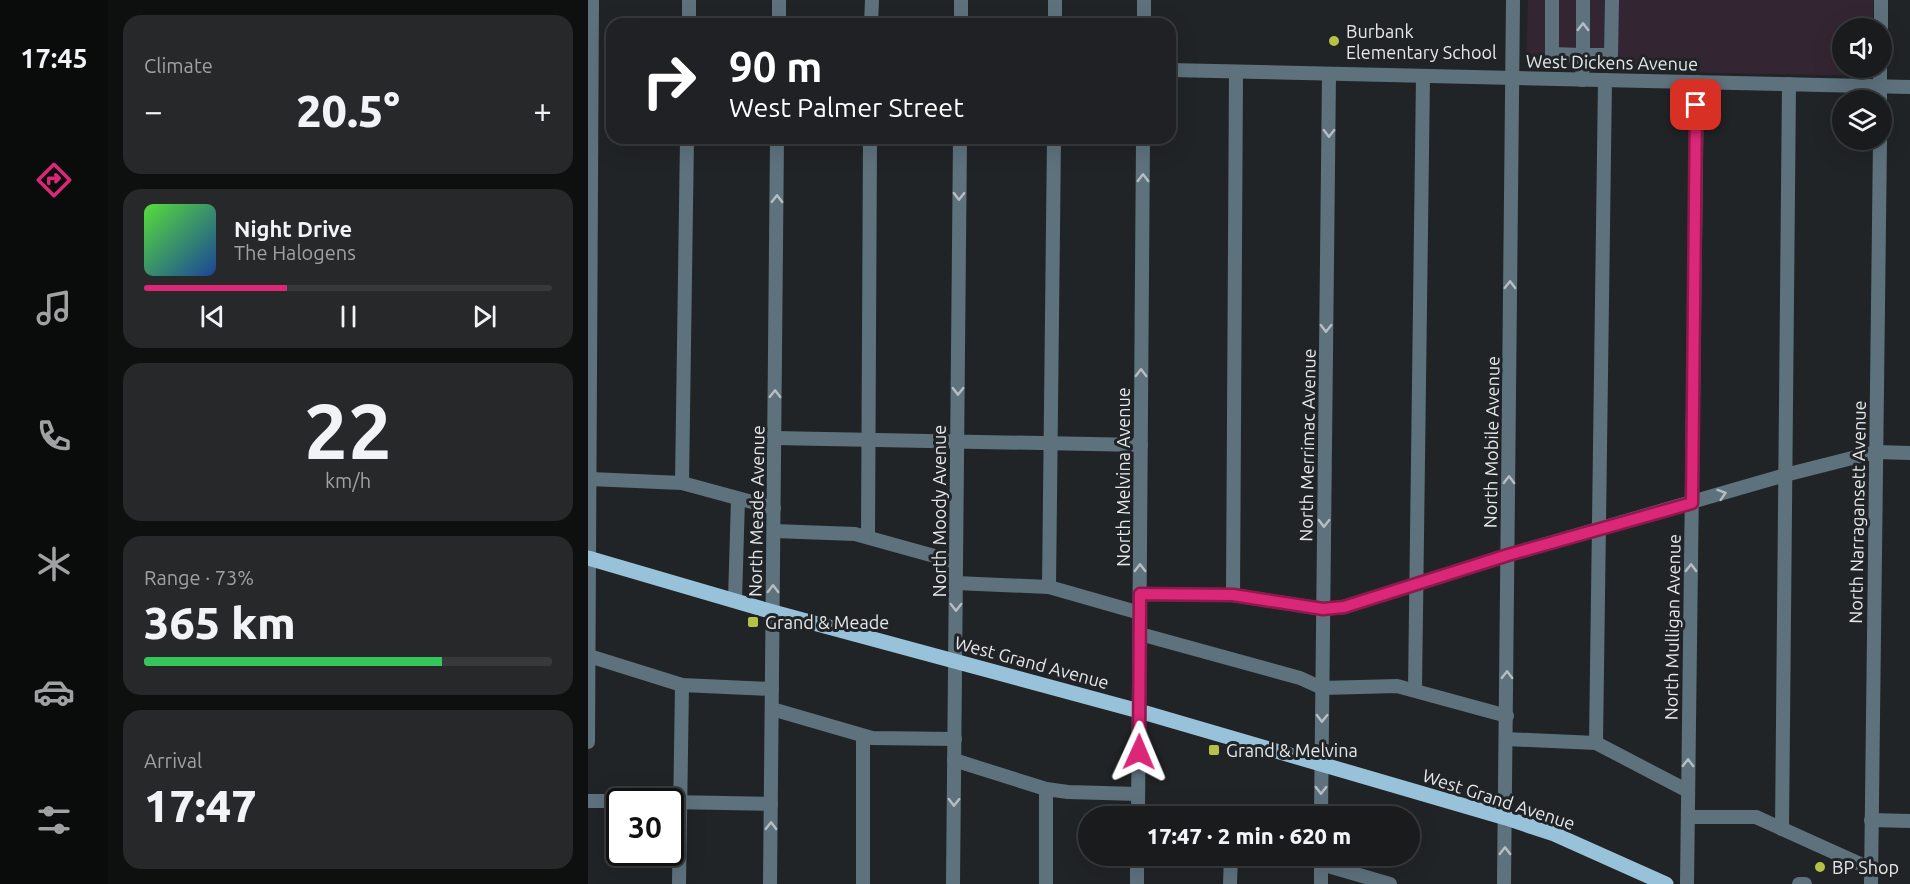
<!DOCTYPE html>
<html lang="en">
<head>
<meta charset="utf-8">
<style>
  :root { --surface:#191b1c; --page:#262829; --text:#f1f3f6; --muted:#9fa1a3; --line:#37393b; --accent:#db2777 }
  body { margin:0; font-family:Ubuntu,sans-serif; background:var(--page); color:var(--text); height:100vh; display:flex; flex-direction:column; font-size:22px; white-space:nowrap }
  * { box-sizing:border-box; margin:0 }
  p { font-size:20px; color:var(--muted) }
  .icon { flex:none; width:33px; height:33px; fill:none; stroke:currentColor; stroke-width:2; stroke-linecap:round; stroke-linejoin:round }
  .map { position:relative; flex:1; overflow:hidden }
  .drawer { display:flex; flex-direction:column; gap:15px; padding:15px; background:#0e0f0f; width:480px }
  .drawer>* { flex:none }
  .banner { position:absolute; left:18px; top:18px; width:570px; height:126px; border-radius:18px; box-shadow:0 6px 24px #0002,0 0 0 2px var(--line); background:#202124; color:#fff; overflow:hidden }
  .buttons { position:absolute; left:1244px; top:18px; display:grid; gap:12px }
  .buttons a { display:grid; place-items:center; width:60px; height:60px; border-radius:50%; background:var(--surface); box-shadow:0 6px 24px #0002,0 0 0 2px var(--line); font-size:30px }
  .speed { position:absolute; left:18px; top:788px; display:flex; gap:12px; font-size:30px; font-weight:700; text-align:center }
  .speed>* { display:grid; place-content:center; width:78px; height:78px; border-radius:50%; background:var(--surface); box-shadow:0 6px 24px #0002,0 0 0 2px var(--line); line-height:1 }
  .speed .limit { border:3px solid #111; border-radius:9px; background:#fff; color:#111 }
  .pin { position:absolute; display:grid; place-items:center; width:51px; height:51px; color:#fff; margin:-26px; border-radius:12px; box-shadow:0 3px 9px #0006 }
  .me { position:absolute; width:66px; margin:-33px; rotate:1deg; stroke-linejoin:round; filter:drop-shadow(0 0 4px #0008) }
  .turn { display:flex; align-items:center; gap:21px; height:126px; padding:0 24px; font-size:27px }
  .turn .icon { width:78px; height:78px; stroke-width:2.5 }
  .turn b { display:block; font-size:42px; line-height:51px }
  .big { font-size:45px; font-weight:800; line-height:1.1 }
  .drawer .tile { flex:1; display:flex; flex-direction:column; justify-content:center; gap:9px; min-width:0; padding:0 21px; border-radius:18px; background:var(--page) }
  .drawer .dial { align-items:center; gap:0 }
  .dial b { font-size:78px; line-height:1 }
  .song { display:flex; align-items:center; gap:18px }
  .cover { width:72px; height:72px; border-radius:9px; background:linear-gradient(135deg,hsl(110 70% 55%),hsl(220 70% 35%)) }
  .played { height:6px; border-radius:3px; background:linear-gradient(90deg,var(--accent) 35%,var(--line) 35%) }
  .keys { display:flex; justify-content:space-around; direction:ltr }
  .heat { display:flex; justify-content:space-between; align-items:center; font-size:33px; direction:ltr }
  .charge { height:9px; border-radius:4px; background:linear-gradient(90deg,#34c759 73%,var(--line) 0) }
  .trip { position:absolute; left:490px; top:806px; width:342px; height:60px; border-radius:30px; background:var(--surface); box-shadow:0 6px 24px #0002,0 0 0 2px var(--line); font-weight:800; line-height:60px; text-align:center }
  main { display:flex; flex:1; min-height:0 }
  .tab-bar { display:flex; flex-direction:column; width:108px; justify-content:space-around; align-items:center; background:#0a0b0b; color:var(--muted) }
  .tab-bar .icon { width:42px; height:42px }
  .tab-bar .current { color:var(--accent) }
  .tab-bar b { font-size:27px; color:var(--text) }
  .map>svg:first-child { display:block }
  .industrial { fill:#332532 }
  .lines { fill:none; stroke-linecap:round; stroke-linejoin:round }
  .minor { stroke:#5e727d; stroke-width:14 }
  .major { stroke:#98c2d9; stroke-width:15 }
  .oneway { stroke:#b6bec3 }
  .route-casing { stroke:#8e194d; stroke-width:15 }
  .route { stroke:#db2777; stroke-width:10 }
  .poi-dot { fill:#b6c148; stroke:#212426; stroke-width:2 }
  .labels { text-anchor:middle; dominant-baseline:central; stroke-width:6; stroke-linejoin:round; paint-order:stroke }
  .poi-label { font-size:18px; fill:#e5e7e9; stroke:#212426; text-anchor:start }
  .street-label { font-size:18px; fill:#e5e7e9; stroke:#212426 }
</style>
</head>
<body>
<main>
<nav class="tab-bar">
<b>17:45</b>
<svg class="icon current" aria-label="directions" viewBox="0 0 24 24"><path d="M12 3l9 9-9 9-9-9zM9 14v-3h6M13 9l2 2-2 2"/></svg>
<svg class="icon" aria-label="music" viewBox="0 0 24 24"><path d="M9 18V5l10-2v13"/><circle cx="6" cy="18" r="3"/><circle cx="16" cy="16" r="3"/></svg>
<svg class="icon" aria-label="phone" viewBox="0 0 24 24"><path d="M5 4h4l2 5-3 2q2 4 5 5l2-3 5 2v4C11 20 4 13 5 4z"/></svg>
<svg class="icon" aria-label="climate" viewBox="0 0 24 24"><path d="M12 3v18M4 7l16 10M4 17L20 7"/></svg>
<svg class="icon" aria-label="car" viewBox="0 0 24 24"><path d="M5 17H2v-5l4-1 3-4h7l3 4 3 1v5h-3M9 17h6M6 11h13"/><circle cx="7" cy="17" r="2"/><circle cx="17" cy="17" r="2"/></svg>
<svg class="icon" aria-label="filters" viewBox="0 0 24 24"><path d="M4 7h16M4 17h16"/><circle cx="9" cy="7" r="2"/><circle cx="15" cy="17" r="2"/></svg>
</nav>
<section class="drawer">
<div class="tile"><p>Climate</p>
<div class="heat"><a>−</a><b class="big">20.5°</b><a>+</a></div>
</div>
<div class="tile">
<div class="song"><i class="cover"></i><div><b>Night Drive</b><p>The Halogens</p></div></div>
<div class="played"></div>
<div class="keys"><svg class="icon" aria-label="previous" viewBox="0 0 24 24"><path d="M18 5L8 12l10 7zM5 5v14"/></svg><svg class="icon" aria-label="pause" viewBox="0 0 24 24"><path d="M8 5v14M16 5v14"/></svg><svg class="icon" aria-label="next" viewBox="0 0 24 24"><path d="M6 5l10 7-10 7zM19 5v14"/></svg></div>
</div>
<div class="tile dial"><b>22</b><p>km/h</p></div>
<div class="tile"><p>Range · 73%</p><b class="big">365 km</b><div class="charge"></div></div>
<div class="tile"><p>Arrival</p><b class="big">17:47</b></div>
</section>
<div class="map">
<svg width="1322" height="884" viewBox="0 0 1322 884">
  <rect width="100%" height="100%" fill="#212426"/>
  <path class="industrial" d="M940,0H1285V28H1254V68H1284V76L938,69Z"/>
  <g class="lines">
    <g class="minor">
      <path d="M964,0V54L995,55V0"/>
      <path d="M101,24V0"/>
      <path d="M191,24V0"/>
      <path d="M283,24L284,0"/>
      <path d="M373,24V0"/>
      <path d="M467,24V0"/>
      <path d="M556,24V0"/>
      <path d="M1293,28V0"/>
      <path d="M582,70L1322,87"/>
      <path d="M994,80L995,55H1023L1024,0"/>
      <path d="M1292,100V68"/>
      <path d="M186,438L553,445"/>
      <path d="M2,479L94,483L186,508"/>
      <path d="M94,483L99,138"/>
      <path d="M186,531L267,534L368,562"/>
      <path d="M280,537L282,138"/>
      <path d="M368,583L461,587L552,613"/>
      <path d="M461,587L466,138"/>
      <path d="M552,594L645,595L735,609L756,607L920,555L1197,475L1288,452L1322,453"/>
      <path d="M645,595L648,72"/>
      <path d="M147,600L150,499"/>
      <path d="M552,634L712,678L734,688L809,686L919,716"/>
      <path d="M1,656L94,685L184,689"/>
      <path d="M827,689L835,76"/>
      <path d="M184,709L284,738L367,739"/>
      <path d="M918,739L1008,743L1100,791"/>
      <path d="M0,742L4,0"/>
      <path d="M1008,743L1017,80"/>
      <path d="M366,760L458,789L480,792L550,794"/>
      <path d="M0,801H32"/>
      <path d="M82,802L183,804"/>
      <path d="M550,816L555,138"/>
      <path d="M733,816L741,74"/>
      <path d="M1100,817H1168L1283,869"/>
      <path d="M1283,820L1322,821"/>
      <path d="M1194,829L1201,84"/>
      <path d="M733,864L802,884"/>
      <path d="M91,884L94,685"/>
      <path d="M182,884L189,138"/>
      <path d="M275,884V736"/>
      <path d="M365,884L372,138"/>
      <path d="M458,884V789"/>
      <path d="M549,884V855"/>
      <path d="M642,884L643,855"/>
      <path d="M733,884V857"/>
      <path d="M916,884L925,0"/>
      <path d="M1099,884L1109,82"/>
      <path d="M1211,884H1217"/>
      <path d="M1283,884L1292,140"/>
    </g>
    <path class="major" d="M0,558L185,612L551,711L918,818L966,834L1078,884"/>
  </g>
  <defs><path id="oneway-chevron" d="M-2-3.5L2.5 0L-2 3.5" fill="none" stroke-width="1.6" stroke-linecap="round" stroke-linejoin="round" transform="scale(1.5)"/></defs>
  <g class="oneway">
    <use href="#oneway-chevron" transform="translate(995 27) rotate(-89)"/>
    <use href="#oneway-chevron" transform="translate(741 133) rotate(91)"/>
    <use href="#oneway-chevron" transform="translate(555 178) rotate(-90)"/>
    <use href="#oneway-chevron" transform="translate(371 196) rotate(91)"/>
    <use href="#oneway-chevron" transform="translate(189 199) rotate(-89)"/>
    <use href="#oneway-chevron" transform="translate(922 285) rotate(-89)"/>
    <use href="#oneway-chevron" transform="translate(738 328) rotate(91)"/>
    <use href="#oneway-chevron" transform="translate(553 373) rotate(-90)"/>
    <use href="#oneway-chevron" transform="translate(370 391) rotate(91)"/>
    <use href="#oneway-chevron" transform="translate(187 394) rotate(-89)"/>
    <use href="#oneway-chevron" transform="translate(921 480) rotate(-89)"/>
    <use href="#oneway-chevron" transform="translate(1134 494) rotate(-17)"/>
    <use href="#oneway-chevron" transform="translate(736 523) rotate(91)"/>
    <use href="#oneway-chevron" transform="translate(552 568) rotate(-90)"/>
    <use href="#oneway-chevron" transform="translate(1103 568) rotate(-89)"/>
    <use href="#oneway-chevron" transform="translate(185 589) rotate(-90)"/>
    <use href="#oneway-chevron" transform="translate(368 607) rotate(90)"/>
    <use href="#oneway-chevron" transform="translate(919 675) rotate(-89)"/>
    <use href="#oneway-chevron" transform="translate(734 718) rotate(91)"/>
    <use href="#oneway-chevron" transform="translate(1100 763) rotate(-89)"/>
    <use href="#oneway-chevron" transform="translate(733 790) rotate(90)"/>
    <use href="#oneway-chevron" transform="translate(366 802) rotate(91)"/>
    <use href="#oneway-chevron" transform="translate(183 826) rotate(-89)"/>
    <use href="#oneway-chevron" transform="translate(917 851) rotate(-89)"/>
  </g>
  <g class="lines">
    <defs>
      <path id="route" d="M551,752L552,594L645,595L735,609L756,607L920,555L1104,503L1108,105"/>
    </defs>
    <use href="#route" class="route-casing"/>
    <use href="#route" class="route"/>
  </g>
  <g class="poi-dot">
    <circle cx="746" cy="41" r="6"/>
    <rect x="159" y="616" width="12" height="12" rx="3"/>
    <rect x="620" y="744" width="12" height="12" rx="3"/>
    <circle cx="1232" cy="867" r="6"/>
  </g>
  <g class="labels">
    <g class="poi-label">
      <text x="758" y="31">Burbank<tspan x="758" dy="21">Elementary School</tspan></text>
      <text x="177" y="622">Grand &amp; Meade</text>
      <text x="638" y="750">Grand &amp; Melvina</text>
      <text x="1244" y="867">BP Shop</text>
    </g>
    <g class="street-label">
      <text transform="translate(1024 62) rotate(1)">West Dickens Avenue</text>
      <text transform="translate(903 442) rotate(-89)">North Mobile Avenue</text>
      <text transform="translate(719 445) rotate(-89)">North Merrimac Avenue</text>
      <text transform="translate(535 477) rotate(-90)">North Melvina Avenue</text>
      <text transform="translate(168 511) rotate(-89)">North Meade Avenue</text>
      <text transform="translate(351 511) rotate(-90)">North Moody Avenue</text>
      <text transform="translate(1269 512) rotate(-89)">North Narragansett Avenue</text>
      <text transform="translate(1084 627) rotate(-89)">North Mulligan Avenue</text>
      <text transform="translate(444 662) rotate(15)">West Grand Avenue</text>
      <text transform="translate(911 799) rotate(18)">West Grand Avenue</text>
    </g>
  </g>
</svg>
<div class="buttons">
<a><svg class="icon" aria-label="sound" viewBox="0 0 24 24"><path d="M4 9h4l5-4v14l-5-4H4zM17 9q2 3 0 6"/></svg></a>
<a><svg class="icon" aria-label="layers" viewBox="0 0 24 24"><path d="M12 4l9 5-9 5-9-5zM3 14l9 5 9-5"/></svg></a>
</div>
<div class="speed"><div class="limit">30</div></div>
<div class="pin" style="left:1108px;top:105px;background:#d93025"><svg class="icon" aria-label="arrive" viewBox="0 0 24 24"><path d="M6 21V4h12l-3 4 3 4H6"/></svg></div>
<svg class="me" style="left:551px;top:752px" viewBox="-20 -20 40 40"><path d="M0-17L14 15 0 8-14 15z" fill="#db2777" stroke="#fff" stroke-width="4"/></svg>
<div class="trip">17:47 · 2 min · 620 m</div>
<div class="banner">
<div class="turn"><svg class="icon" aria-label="right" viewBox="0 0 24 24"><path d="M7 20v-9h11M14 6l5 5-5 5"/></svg><div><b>90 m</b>West Palmer Street</div></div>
</div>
</div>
</main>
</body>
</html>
